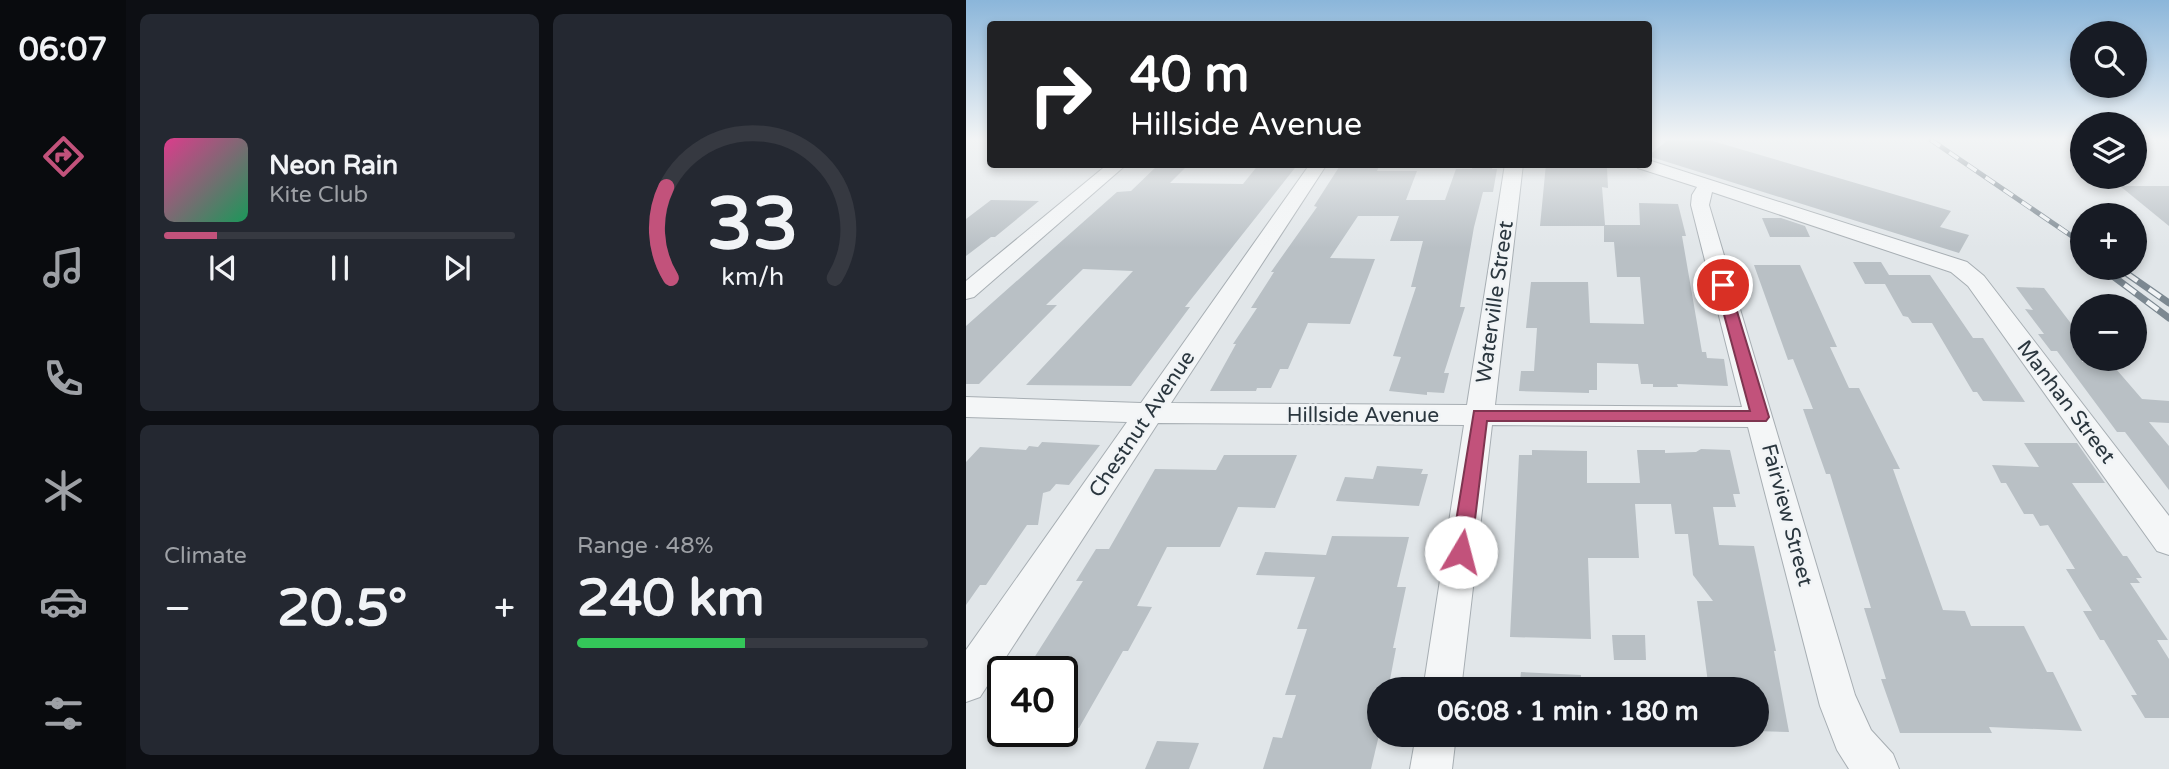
<!DOCTYPE html>
<html lang="en">
<head>
<meta charset="utf-8">
<style>
  :root { --surface:#171b24; --page:#242831; --text:#f1f3f6; --muted:#9ea1a6; --line:#363941; --accent:#c2527b }
  body { margin:0; font-family:"Varela Round",sans-serif; background:var(--page); color:var(--text); height:100vh; display:flex; flex-direction:column; font-size:26px; white-space:nowrap }
  * { box-sizing:border-box; margin:0 }
  p { font-size:23px; color:var(--muted) }
  .icon { flex:none; width:38px; height:38px; fill:none; stroke:currentColor; stroke-width:2; stroke-linecap:round; stroke-linejoin:round }
  .map { position:relative; flex:1; overflow:hidden }
  .details { display:flex; flex-direction:column; gap:14px; padding:14px; background:#0d0f14; width:840px }
  .details>* { flex:none }
  .hud { position:absolute; left:21px; top:21px; width:665px; height:147px; border-radius:7px; box-shadow:0 4px 10px #0003; background:#202124; color:#fff; overflow:hidden }
  .tools { position:absolute; left:1104px; top:21px; display:grid; gap:14px }
  .tools a { display:grid; place-items:center; width:77px; height:77px; border-radius:50%; background:var(--surface); box-shadow:0 4px 10px #0003; font-size:35px }
  .speed { position:absolute; left:21px; top:656px; display:flex; gap:14px; font-size:35px; font-weight:700; text-align:center }
  .speed>* { display:grid; place-content:center; width:91px; height:91px; border-radius:50%; background:var(--surface); box-shadow:0 4px 10px #0003; line-height:1 }
  .speed .limit { border:4px solid #111; border-radius:10px; background:#fff; color:#111 }
  .pin { position:absolute; display:grid; place-items:center; width:60px; height:60px; color:#fff; margin:-30px; border:4px solid #fff; border-radius:50%; box-shadow:0 2px 7px #0007 }
  .me { position:absolute; width:77px; margin:-38px; rotate:8deg; stroke-linejoin:round; filter:drop-shadow(0 0 5px #0008) }
  .turn { display:flex; align-items:center; gap:24px; height:147px; padding:0 28px; font-size:32px }
  .turn .icon { width:91px; height:91px; stroke-width:2.5 }
  .turn b { display:block; font-size:49px; line-height:60px }
  .big { font-size:52px; font-weight:800; line-height:1.1 }
  .details .tile { flex:1; display:flex; flex-direction:column; justify-content:center; gap:10px; min-width:0; padding:0 24px; border-radius:10px; background:var(--page) }
  .details .dial { align-items:center; gap:0 }
  .dial svg { height:182px; overflow:visible; fill:none; stroke:var(--line); stroke-width:7; stroke-linecap:round; text-anchor:middle }
  .dial text { fill:var(--text); stroke:none }
  .song { display:flex; align-items:center; gap:21px }
  .cover { width:84px; height:84px; border-radius:10px; background:linear-gradient(135deg,hsl(330 70% 55%),hsl(150 70% 35%)) }
  .played { height:7px; border-radius:4px; background:linear-gradient(90deg,var(--accent) 15%,var(--line) 15%) }
  .keys { display:flex; justify-content:space-around; direction:ltr }
  .heat { display:flex; justify-content:space-between; align-items:center; font-size:38px; direction:ltr }
  .charge { height:10px; border-radius:5px; background:linear-gradient(90deg,#34c759 48%,var(--line) 0) }
  .details .tiles { flex:1; display:grid; gap:14px; grid-template-columns:repeat(2,1fr) }
  .trip { position:absolute; left:401px; top:677px; width:402px; height:70px; border-radius:35px; background:var(--surface); box-shadow:0 4px 10px #0003; font-weight:800; line-height:70px; text-align:center }
  main { display:flex; flex:1; min-height:0 }
  .menu { display:flex; flex-direction:column; width:126px; justify-content:space-around; align-items:center; background:#090b0e; color:var(--muted) }
  .menu .icon { width:49px; height:49px }
  .menu .active { color:var(--accent) }
  .menu b { font-size:32px; color:var(--text) }
  .map>svg:first-child { display:block }
  .building { fill:#b9c0c5 }
  .lines { fill:none; stroke-linecap:round; stroke-linejoin:round }
  .minor-casing { stroke:#a7aeb3; stroke-width:2 }
  .minor { fill:#f4f6f7; fill-rule:evenodd }
  .rail-far1-casing { stroke:#7c8891; stroke-width:5 }
  .rail-casing { stroke:#7c8891; stroke-width:7 }
  .rail-far1 { stroke:#f1f4f6; stroke-width:3.5; stroke-dasharray:11; stroke-linecap:butt }
  .rail { stroke:#f1f4f6; stroke-width:4.5; stroke-dasharray:14; stroke-linecap:butt }
  .route { fill:#c2527b; stroke:#7e3550; stroke-width:2 }
  .labels { text-anchor:middle; dominant-baseline:central; stroke-width:5; stroke-linejoin:round; paint-order:stroke }
  .street-label { font-size:21px; fill:#2b373f; stroke:#f1f4f6 }
</style>
</head>
<body>
<main>
<nav class="menu">
<b>06:07</b>
<svg class="icon active" aria-label="directions" viewBox="0 0 24 24"><path d="M12 3l9 9-9 9-9-9zM9 14v-3h6M13 9l2 2-2 2"/></svg>
<svg class="icon" aria-label="music" viewBox="0 0 24 24"><path d="M9 18V5l10-2v13"/><circle cx="6" cy="18" r="3"/><circle cx="16" cy="16" r="3"/></svg>
<svg class="icon" aria-label="phone" viewBox="0 0 24 24"><path d="M5 4h4l2 5-3 2q2 4 5 5l2-3 5 2v4C11 20 4 13 5 4z"/></svg>
<svg class="icon" aria-label="climate" viewBox="0 0 24 24"><path d="M12 3v18M4 7l16 10M4 17L20 7"/></svg>
<svg class="icon" aria-label="car" viewBox="0 0 24 24"><path d="M5 17H2v-5l4-1 3-4h7l3 4 3 1v5h-3M9 17h6M6 11h13"/><circle cx="7" cy="17" r="2"/><circle cx="17" cy="17" r="2"/></svg>
<svg class="icon" aria-label="filters" viewBox="0 0 24 24"><path d="M4 7h16M4 17h16"/><circle cx="9" cy="7" r="2"/><circle cx="15" cy="17" r="2"/></svg>
</nav>
<section class="details">
<div class="tiles">
<div class="tile">
<div class="song"><i class="cover"></i><div><b>Neon Rain</b><p>Kite Club</p></div></div>
<div class="played"></div>
<div class="keys"><svg class="icon" aria-label="previous" viewBox="0 0 24 24"><path d="M18 5L8 12l10 7zM5 5v14"/></svg><svg class="icon" aria-label="pause" viewBox="0 0 24 24"><path d="M8 5v14M16 5v14"/></svg><svg class="icon" aria-label="next" viewBox="0 0 24 24"><path d="M6 5l10 7-10 7zM19 5v14"/></svg></div>
</div>
<div class="tile dial"><svg viewBox="0 0 100 80">
<path d="M14 69A42 42 0 1 1 86 69"/>
<path d="M14 69A42 42 0 0 1 12 29" stroke="#c2527b"/>
<text x="50" y="56" font-size="32" font-weight="700">33</text>
<text x="50" y="72" font-size="11">km/h</text>
</svg></div>
<div class="tile"><p>Climate</p>
<div class="heat"><a>−</a><b class="big">20.5°</b><a>+</a></div>
</div>
<div class="tile"><p>Range · 48%</p><b class="big">240 km</b><div class="charge"></div></div>
</div>
</section>
<div class="map">
<svg width="1203" height="769" viewBox="0 0 1203 769">
  <rect width="100%" height="100%" fill="#e1e6e9"/>
  <g class="building">
    <path d="M702,140H743L985,211L974,227L1003,235L993,253L682,156Z"/>
    <path d="M193,164H223L204,183L277,184L293,164H332L219,307H224L165,386L60,385L167,271L117,269L80,305H91L13,384H0V326L151,192L165,191Z"/>
    <path d="M375,164H414L411,171H451L440,200H479L490,169H506L507,164H528L526,169H531L527,192H517L508,227L494,307H499L478,373H483L478,393L461,392V395L423,391L435,357L427,356L450,287H445L457,241H424L433,216H392L364,258L409,259L384,324L342,323L322,369H314L305,388H291L290,391H244L270,344H267L291,308H285L308,272H305L351,207L348,206Z"/>
    <path d="M580,164H637V168H641L642,188L636,187L639,225H674L673,203L712,204L720,236H716L736,352H740L741,358L758,359L762,386L711,384L712,387H687V384H675L672,364L631,363V390H623V393L553,391L555,371H568L571,328H560L565,282H622L624,323L678,324L674,277H651L648,242H638V226H574Z"/>
    <path d="M1154,186H1203V226Z"/>
    <path d="M25,200L73,201L29,237H25L0,256V219Z"/>
    <path d="M796,218H815L839,226L844,237H804Z"/>
    <path d="M887,262H915L923,275H964L1007,338H1017L1059,402L1017,401L1011,392H1007L966,323H946L942,317L937,316L919,284H899Z"/>
    <path d="M788,265H834L871,347H864L883,388H893L934,469H927L977,610L999,611L1005,626H1058L1081,672H1087L1116,731L1023,727L1026,733H934L915,679H920L898,608H905L864,474H860L837,409H847L827,359L822,360Z"/>
    <path d="M1050,287L1078,288L1116,338V362H1144L1176,399L1203,401V423L1183,422L1203,446V490L1159,432H1151L1091,351H1085L1072,334H1078L1059,309L1067,310Z"/>
    <path d="M76,442L134,445L103,485L90,484L84,491L77,493L72,525H61L20,585H14L0,605V462L14,447L60,450L63,446L72,447Z"/>
    <path d="M1058,443H1111L1139,483H1106L1157,556H1161L1176,578H1170L1174,583H1164L1202,640H1191L1203,659V718H1179L1165,695H1171L1138,640H1134L1117,611H1126L1100,569H1109L1082,525L1074,526L1067,514H1058L1040,483H1035L1026,465L1073,467Z"/>
    <path d="M735,449L764,450L774,494H767L770,507H747L753,545L788,546L810,651H808L823,732L791,731V690H743L731,601H747L727,575L722,534H709L705,504H669L673,558H622L625,639L544,637L553,455H566V450L621,451V483H674L671,450H699V453L730,452Z"/>
    <path d="M258,455H331L309,508L272,507L254,547H201L171,606L186,607L162,651H157L113,728L96,727V672H59L117,581H110L130,549H143L189,469L250,470Z"/>
    <path d="M411,466L457,469L455,474H462L453,506L370,501L379,477L407,479Z"/>
    <path d="M366,536L443,537L431,587H440L427,648H430L422,690H413V735L405,769H297L307,737L316,738L330,695H319L341,629H331L349,577L290,575L299,552L360,555Z"/>
    <path d="M646,635H679L680,660H648Z"/>
    <path d="M555,672L615,675L614,690H553Z"/>
    <path d="M191,741L233,743L223,769H179Z"/>
  </g>
  <g class="lines">
    <defs>
      <g id="minor">
        <path d="M682,160L1001,262L1018,276L1203,516V555L1191,551L1002,286L985,272L746,192L743,205L889,695L905,730L927,754L933,769H883L871,750L854,706L782,427L526,425L495,690H457L498,425L192,423L14,697L0,702V650L161,422L0,417V397L175,403L344,164H361L205,403L501,405L539,164H557L529,405L776,407L725,205L726,195L731,187L672,168L670,164H682Z"/>
        <path d="M142,164H161L8,297L0,299V281Z"/>
        <path d="M450,735H490L486,769H444Z"/>
      </g>
    </defs>
    <use href="#minor" class="minor-casing"/>
    <use href="#minor" class="minor"/>
    <defs>
      <path id="rail-far1" d="M965,140L1116,243"/>
      <g id="rail">
        <path d="M1136,268L1203,318"/>
        <path d="M1160,273L1203,303"/>
      </g>
    </defs>
    <use href="#rail-far1" class="rail-far1-casing"/>
    <use href="#rail" class="rail-casing"/>
    <use href="#rail-far1" class="rail-far1"/>
    <use href="#rail" class="rail"/>
  </g>
  <linearGradient id="sky" x2="0" y2="1"><stop stop-color="#8bb6da"/><stop offset="0.56" stop-color="#f2f4f5"/><stop offset="1" stop-color="#f2f4f5" stop-opacity="0"/></linearGradient>
  <rect width="1203" height="248" fill="url(#sky)"/>
  <path class="route" d="M757,281L763,285L803,417L800,421H521L505,552L502,559L495,561L488,559L485,552L508,411H784L750,285Z"/>
  <g class="labels">
    <g class="street-label">
      <text transform="translate(529 302) rotate(-82)">Waterville Street</text>
      <text transform="translate(1100 402) rotate(53)">Manhan Street</text>
      <text x="397" y="415">Hillside Avenue</text>
      <text transform="translate(176 424) rotate(-56)">Chestnut Avenue</text>
      <text transform="translate(821 515) rotate(75)">Fairview Street</text>
    </g>
  </g>
</svg>
<div class="tools">
<a><svg class="icon" aria-label="search" viewBox="0 0 24 24"><circle cx="10" cy="10" r="6"/><path d="M15 15l6 6"/></svg></a>
<a><svg class="icon" aria-label="layers" viewBox="0 0 24 24"><path d="M12 4l9 5-9 5-9-5zM3 14l9 5 9-5"/></svg></a>
<a>+</a>
<a>−</a>
</div>
<div class="speed"><div class="limit">40</div></div>
<div class="pin" style="left:757px;top:285px;background:#d93025"><svg class="icon" aria-label="arrive" viewBox="0 0 24 24"><path d="M6 21V4h12l-3 4 3 4H6"/></svg></div>
<svg class="me" style="left:495px;top:552px" viewBox="-20 -20 40 40"><circle r="19" fill="#fff"/><path d="M0-13L10 11 0 6-10 11z" fill="#c2527b"/></svg>
<div class="trip">06:08 · 1 min · 180 m</div>
<div class="hud">
<div class="turn"><svg class="icon" aria-label="right" viewBox="0 0 24 24"><path d="M7 20v-9h11M14 6l5 5-5 5"/></svg><div><b>40 m</b>Hillside Avenue</div></div>
</div>
</div>
</main>
</body>
</html>
